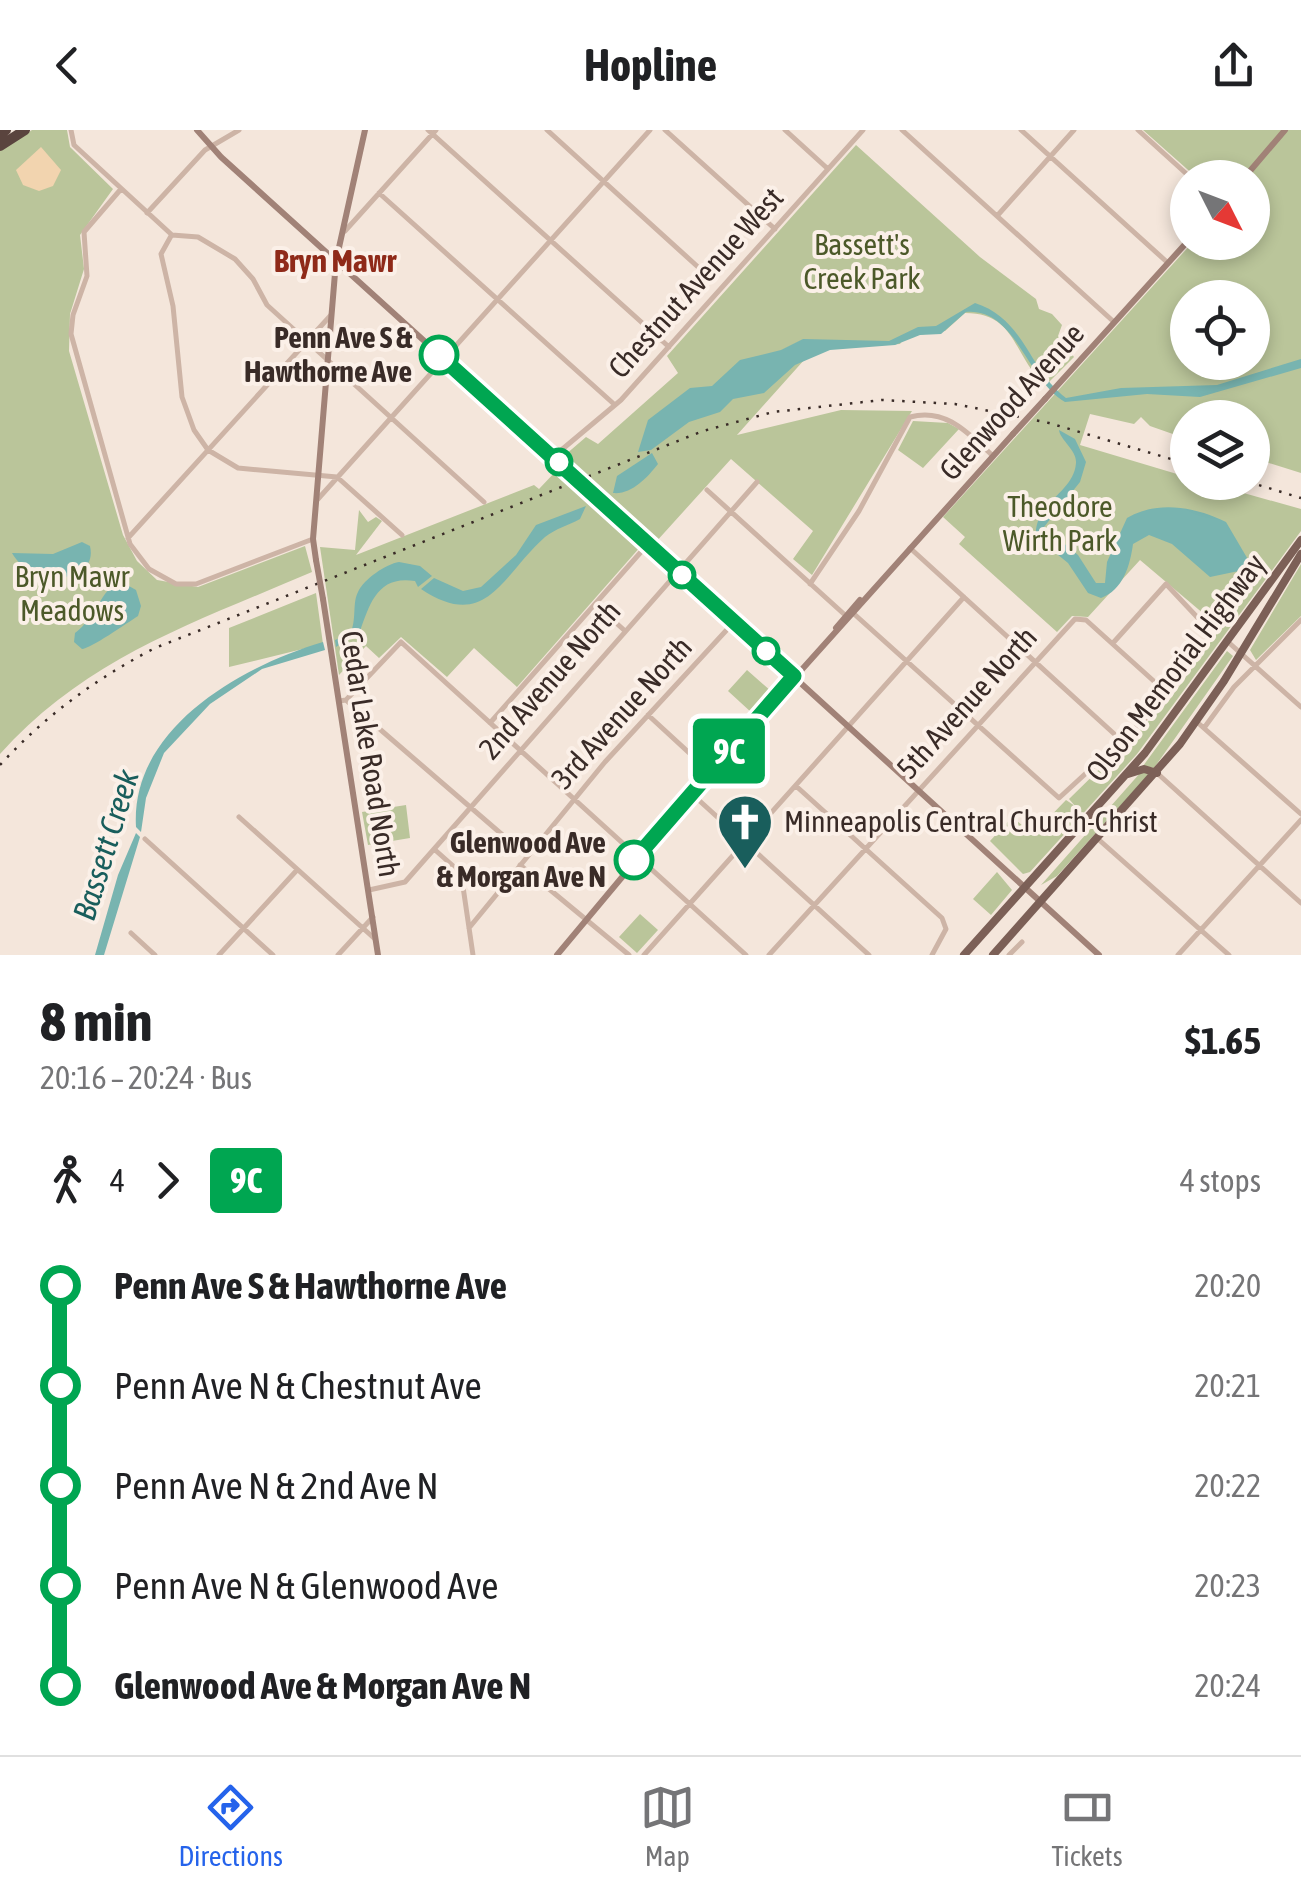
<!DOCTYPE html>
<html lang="en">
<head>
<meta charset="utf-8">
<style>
	body { margin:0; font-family:"Asap Condensed",sans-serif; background:#f2f2f2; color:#202124; height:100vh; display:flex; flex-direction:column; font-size:38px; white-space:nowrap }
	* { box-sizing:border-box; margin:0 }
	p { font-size:32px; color:#757577 }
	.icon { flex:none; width:55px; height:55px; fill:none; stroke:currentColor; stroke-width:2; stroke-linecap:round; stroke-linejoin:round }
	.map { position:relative; height:825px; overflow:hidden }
	.panel { display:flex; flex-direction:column; background:#fff; flex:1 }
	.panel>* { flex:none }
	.badge { padding:0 20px; border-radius:8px; font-size:35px; line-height:65px }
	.needle { width:65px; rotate:132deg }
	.tools { position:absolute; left:1170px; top:30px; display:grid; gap:20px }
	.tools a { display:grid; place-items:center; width:100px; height:100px; border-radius:50%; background:#fff; box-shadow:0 5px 15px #0003; font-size:50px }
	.map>.badge { position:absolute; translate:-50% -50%; box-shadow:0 0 0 5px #fff }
	.legs { display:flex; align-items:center; gap:15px; height:110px; padding:0 40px; font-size:32px }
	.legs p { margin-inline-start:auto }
	.overview { display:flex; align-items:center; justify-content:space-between; height:170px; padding:0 40px }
	h1 { font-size:55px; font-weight:700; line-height:75px }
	ul { padding:0 40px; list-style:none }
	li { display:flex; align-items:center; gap:35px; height:100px; font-size:38px }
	li i { display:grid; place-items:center; width:15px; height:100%; margin:0 12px; background:currentColor }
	li i::after { content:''; width:25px; height:25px; margin:-12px; border:8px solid; border-radius:50%; background:#fff }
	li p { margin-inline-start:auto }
	li:first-child i { background:linear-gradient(#0000 50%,currentColor 0) }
	li:last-child i { background:linear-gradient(currentColor 50%,#0000 0) }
	header { display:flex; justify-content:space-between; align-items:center; height:130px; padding:0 40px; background:#fff; font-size:45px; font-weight:700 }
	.menu { display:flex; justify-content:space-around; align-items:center; height:140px; border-top:2px solid #e0e0e0; background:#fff; font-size:28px; color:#757577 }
	.menu a { display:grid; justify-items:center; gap:5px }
	.menu .active { color:#2563eb }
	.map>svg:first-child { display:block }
	.green { fill:#bac59a; fill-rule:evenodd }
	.sand { fill:#f2d4af }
	.water { fill:#78b4b0 }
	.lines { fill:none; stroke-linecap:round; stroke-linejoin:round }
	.street { stroke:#cdb4a6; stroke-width:5 }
	.secondary { stroke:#a18277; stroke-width:6 }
	.primary { stroke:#7c6057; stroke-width:8 }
	.highway { stroke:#5a443e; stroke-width:10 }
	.rail { stroke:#392b27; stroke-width:2.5; stroke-dasharray:2.5 8; stroke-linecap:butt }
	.secondary-bridge { stroke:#a18277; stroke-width:6 }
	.line-1-casing { stroke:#fff; stroke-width:22 }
	.line-1 { stroke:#00a651; stroke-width:15 }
	.stop-1-dot { fill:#fff; stroke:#00a651; stroke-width:5 }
	.labels { text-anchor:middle; stroke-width:8; stroke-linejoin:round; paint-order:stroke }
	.park-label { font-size:30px; fill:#4c5929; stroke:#fbf0e8 }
	.street-label { font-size:30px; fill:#392b27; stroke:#fbf0e8 }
	.stop-label { font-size:30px; font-weight:bold; fill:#392b27; stroke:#fbf0e8; text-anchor:end }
	.poi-label { font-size:30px; fill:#392b27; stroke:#fbf0e8; text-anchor:start }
	.neighbourhood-label { font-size:32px; font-weight:bold; fill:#8f2a19; stroke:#fbf0e8 }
	.water-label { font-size:32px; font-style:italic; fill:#195e5c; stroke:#fbf0e8 }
</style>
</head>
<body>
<header><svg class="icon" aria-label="back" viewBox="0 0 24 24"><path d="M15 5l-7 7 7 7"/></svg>Hopline<svg class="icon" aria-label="share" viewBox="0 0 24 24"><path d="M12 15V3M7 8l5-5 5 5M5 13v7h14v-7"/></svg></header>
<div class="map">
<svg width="1301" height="825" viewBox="0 0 1301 825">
	<rect width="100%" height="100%" fill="#f4e6db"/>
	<!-- green -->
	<path class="green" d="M32,0H67L70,17L113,59L80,105L84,139L70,184L69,221L123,405L137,431L157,450L198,457L305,416L312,442C196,492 87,527 0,624V21Z
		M1143,0H1301V343L1253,328L1252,288H1188L1187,309L1150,296L1141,287L1134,294L1090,284L1080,315L1187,347L1188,352L1208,353L1301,379V401L1137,624L1030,742L1023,744L990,711L1012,687L1033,704L1066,670L1075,676L1069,669L1168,572L1217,503L1211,490L1140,430L1088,487L1072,486L1057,502L959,414L965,407L943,387L1192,113L1252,112V48L1196,47ZM1188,168H1252V232H1188Z
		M856,15L980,127L1036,169L1039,179L1052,184L1062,195L1058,206L1074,227L1046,255C1012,227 1018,183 965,183L945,201L905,207L900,214L828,218L805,229L737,305L841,280L912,281L812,445L793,429L813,401L731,329L655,413L565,325L586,307L598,314L678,243L667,226Z
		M913,291L948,293L959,299L923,338L898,320Z
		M557,340L641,416L517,557L474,518L447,547L401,507L379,528L366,516L339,545L320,417L355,420L359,380L368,392L376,387L382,391L356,425L534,355L539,359Z
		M1301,434V486L1256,530L1250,520Z
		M316,463L323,514L229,537V498Z
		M1227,521L1233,526L1154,638L1143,636Z
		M747,540L771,561L752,583L728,561Z
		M1141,642L1149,644L1057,746L1041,755Z
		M406,675L410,708L368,715L362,682Z
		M997,742L1012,760L991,785L973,769Z
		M640,784L658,800L637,823L619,807Z"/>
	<!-- sand -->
	<path class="sand" d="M41,17L61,40L53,56L39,61L23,55L16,40Z"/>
	<!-- water -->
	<path class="water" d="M975,173C1025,189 1028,239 1066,268L1121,258L1217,255L1301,229V238L1200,267L1147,264L1065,272C1026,249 1016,178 966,182L941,204L920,205L895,215L830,220L795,235L764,263L733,269L720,282L689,292L651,320L638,322L648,290L690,258L712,256L740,230L781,220L803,209L889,211L918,197L936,196Z
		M1059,300L1075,309L1086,332L1080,352L1044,397L1078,425L1096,453H1105L1107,432L1127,388C1157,370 1196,377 1226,392L1253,438L1210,447L1172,414L1149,405L1133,414C1130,436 1123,460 1101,468L1088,463L1068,433L1036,407C1033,373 1074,363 1076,333C1077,320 1060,310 1059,300Z
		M652,323L658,334C647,348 631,365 613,363L617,346Z
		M586,376L580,389C569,395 555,399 545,407C502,445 487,503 421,459L434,448L463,461L481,457L516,425L536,395Z
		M82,412L90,416C99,454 32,459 12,423L53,424Z
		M399,432L420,436L432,446L418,457L415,451C378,445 370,473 360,501L336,517L335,510L350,504C357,490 352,473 358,462C364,449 386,434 399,432Z
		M120,451L136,460L141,476L138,486C127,493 90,519 82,519L74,512L75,503C96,488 101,459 120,451Z
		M323,512L325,520L262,539L210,574L164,623L146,668L141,702L136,697C130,598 242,536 323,512Z
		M136,703L140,707L104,825H95L118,745Z"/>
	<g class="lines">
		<!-- street -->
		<path class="street" d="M71,0L74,15L172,105L198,107L235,129L253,149L267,175L484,372
			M428,0L669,217
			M547,0L698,137
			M665,0L775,99
			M785,0L828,39
			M902,0L1114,192
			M1021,0L1168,133
			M1138,0L1191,48
			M121,59L84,102L87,146L73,185L71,204L130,414L149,439L176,454H196L313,409
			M379,63L615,275
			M147,83L205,20L239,0
			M997,86L1074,0
			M345,101L436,0
			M171,106L161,124L173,176L182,267L194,300L208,320L238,338L337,347L402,405
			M553,327L621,270L863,0
			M707,360L845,485
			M318,369L650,0
			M128,408L331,185
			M910,418L1122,611
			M810,454L859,381L910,287C946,277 969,304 993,326
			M595,474L624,500
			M853,483L1059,668L1145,589L1212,503L1166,454L1113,513
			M1227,511L1301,577
			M346,570L527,726
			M339,571L346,570L401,512L746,825
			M648,585L710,642
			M1197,592L1301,684
			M490,593L648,414
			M1204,598L1234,557L1301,490
			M1157,643L1301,773
			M796,656L942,788L946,799L932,825
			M692,664L869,825
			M239,687L375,809
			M145,709L273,825
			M1098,709L1229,825
			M434,719L461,743L473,825
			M520,735L629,825
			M369,760L405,752L757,352
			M469,798L605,632L734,492
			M131,803L155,825
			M219,825L297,740
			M338,825L373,787
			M644,825L964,467
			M769,825L1075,489L1086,490L1167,563
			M1009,825L1022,812
			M1178,825L1301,690"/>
		<!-- secondary -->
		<path class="secondary" d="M197,0L221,27L578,350
			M1244,48L1285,0
			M1045,269L1188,111
			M637,404L1099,825
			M316,430L313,409L336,131L365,0
			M323,469L378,825
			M836,498L860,470
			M557,825L710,642L1013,304"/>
		<!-- primary -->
		<path class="primary" d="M1128,644L1144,639L1157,643
			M964,825L1145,623L1301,410
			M993,825L1180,614L1224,551L1301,424"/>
		<!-- highway -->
		<path class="highway" d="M0,5L6,0
			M0,16L25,0"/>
		<!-- rail -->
		<path class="rail" d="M1249,352L1301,368
			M0,635C45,586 95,549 155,518L703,301L773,282L882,270L955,274L1049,293L1188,334"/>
		<!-- secondary-bridge -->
		<path class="secondary-bridge" d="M1013,304L1045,269
			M578,350L637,404
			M316,430L323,469"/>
	</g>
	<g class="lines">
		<!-- line-1 casing -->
		<g class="line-1-casing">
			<path id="line-1" d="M439,225L794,546L634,730"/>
		</g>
		<!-- line-1 -->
		<use href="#line-1" class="line-1"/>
	</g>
	<!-- icons -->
	<defs>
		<g id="church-pin" transform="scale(2.875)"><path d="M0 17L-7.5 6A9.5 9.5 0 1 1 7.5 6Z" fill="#195e5c" stroke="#fbf0e8"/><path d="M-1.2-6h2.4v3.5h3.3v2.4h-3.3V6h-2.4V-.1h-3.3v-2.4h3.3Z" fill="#fff"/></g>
	</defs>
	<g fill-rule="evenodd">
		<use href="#church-pin" x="745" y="692"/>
	</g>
	<!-- markers -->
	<g class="stop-1-dot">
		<circle cx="439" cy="225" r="18"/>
		<circle cx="559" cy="332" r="12"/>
		<circle cx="682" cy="445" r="12"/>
		<circle cx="766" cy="521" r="12"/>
		<circle cx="634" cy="730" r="18"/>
	</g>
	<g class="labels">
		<!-- park labels -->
		<g class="park-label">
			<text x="862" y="125">Bassett's<tspan x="862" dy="34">Creek Park</tspan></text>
			<text x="1060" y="387">Theodore<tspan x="1060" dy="34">Wirth Park</tspan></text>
			<text x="72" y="457">Bryn Mawr<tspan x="72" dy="34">Meadows</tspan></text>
		</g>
		<!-- street labels -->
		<g class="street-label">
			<text transform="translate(696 153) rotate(-48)" y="10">Chestnut Avenue West</text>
			<text transform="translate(1012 272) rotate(-48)" y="10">Glenwood Avenue</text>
			<text transform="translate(1176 538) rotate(-53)" y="10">Olson Memorial Highway</text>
			<text transform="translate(550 550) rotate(-49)" y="10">2nd Avenue North</text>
			<text transform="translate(967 573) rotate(-48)" y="10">5th Avenue North</text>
			<text transform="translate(622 583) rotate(-48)" y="10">3rd Avenue North</text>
			<text transform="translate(370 624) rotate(81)" y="10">Cedar Lake Road North</text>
		</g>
		<!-- stop labels -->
		<g class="stop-label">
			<text x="412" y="218">Penn Ave S &amp;<tspan x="412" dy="34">Hawthorne Ave</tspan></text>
			<text x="606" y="723">Glenwood Ave<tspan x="606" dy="34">&amp; Morgan Ave N</tspan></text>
		</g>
		<!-- poi labels -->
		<g class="poi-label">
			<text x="784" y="702">Minneapolis Central Church-Christ</text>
		</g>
		<!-- neighbourhood labels -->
		<g class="neighbourhood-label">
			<text x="335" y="142">Bryn Mawr</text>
		</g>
		<!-- water labels -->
		<g class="water-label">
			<text transform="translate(106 715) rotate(-73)" y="11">Bassett Creek</text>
		</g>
	</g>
</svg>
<div class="tools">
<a><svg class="needle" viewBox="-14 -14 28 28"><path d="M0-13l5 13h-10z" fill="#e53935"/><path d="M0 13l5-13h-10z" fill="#757577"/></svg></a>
<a><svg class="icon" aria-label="locate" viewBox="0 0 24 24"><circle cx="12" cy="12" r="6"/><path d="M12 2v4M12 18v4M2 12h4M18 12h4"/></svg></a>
<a><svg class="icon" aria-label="layers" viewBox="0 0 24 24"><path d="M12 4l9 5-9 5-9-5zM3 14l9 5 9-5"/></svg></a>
</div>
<b class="badge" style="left:729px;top:621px;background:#00a651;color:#fff">9C</b>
</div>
<section class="panel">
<div class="overview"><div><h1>8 min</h1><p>20:16 – 20:24 · Bus</p></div><b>$1.65</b></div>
<div class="legs"><svg class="icon" aria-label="walk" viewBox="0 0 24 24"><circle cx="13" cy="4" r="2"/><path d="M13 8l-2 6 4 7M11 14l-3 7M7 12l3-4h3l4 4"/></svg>4<svg class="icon" aria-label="forward" viewBox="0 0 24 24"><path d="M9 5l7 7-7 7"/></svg><b class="badge" style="background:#00a651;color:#fff">9C</b><p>4 stops</p></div>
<ul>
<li><i style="color:#00a651"></i><b>Penn Ave S &amp; Hawthorne Ave</b><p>20:20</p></li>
<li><i style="color:#00a651"></i><span>Penn Ave N &amp; Chestnut Ave</span><p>20:21</p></li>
<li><i style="color:#00a651"></i><span>Penn Ave N &amp; 2nd Ave N</span><p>20:22</p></li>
<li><i style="color:#00a651"></i><span>Penn Ave N &amp; Glenwood Ave</span><p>20:23</p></li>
<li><i style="color:#00a651"></i><b>Glenwood Ave &amp; Morgan Ave N</b><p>20:24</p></li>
</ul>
</section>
<nav class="menu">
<a class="active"><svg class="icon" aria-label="directions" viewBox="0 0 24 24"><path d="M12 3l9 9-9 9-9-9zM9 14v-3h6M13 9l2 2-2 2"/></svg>Directions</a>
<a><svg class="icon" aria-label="map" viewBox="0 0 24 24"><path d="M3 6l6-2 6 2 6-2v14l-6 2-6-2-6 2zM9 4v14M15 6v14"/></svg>Map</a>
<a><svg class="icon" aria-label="tickets" viewBox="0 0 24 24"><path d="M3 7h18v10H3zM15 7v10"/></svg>Tickets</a>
</nav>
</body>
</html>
